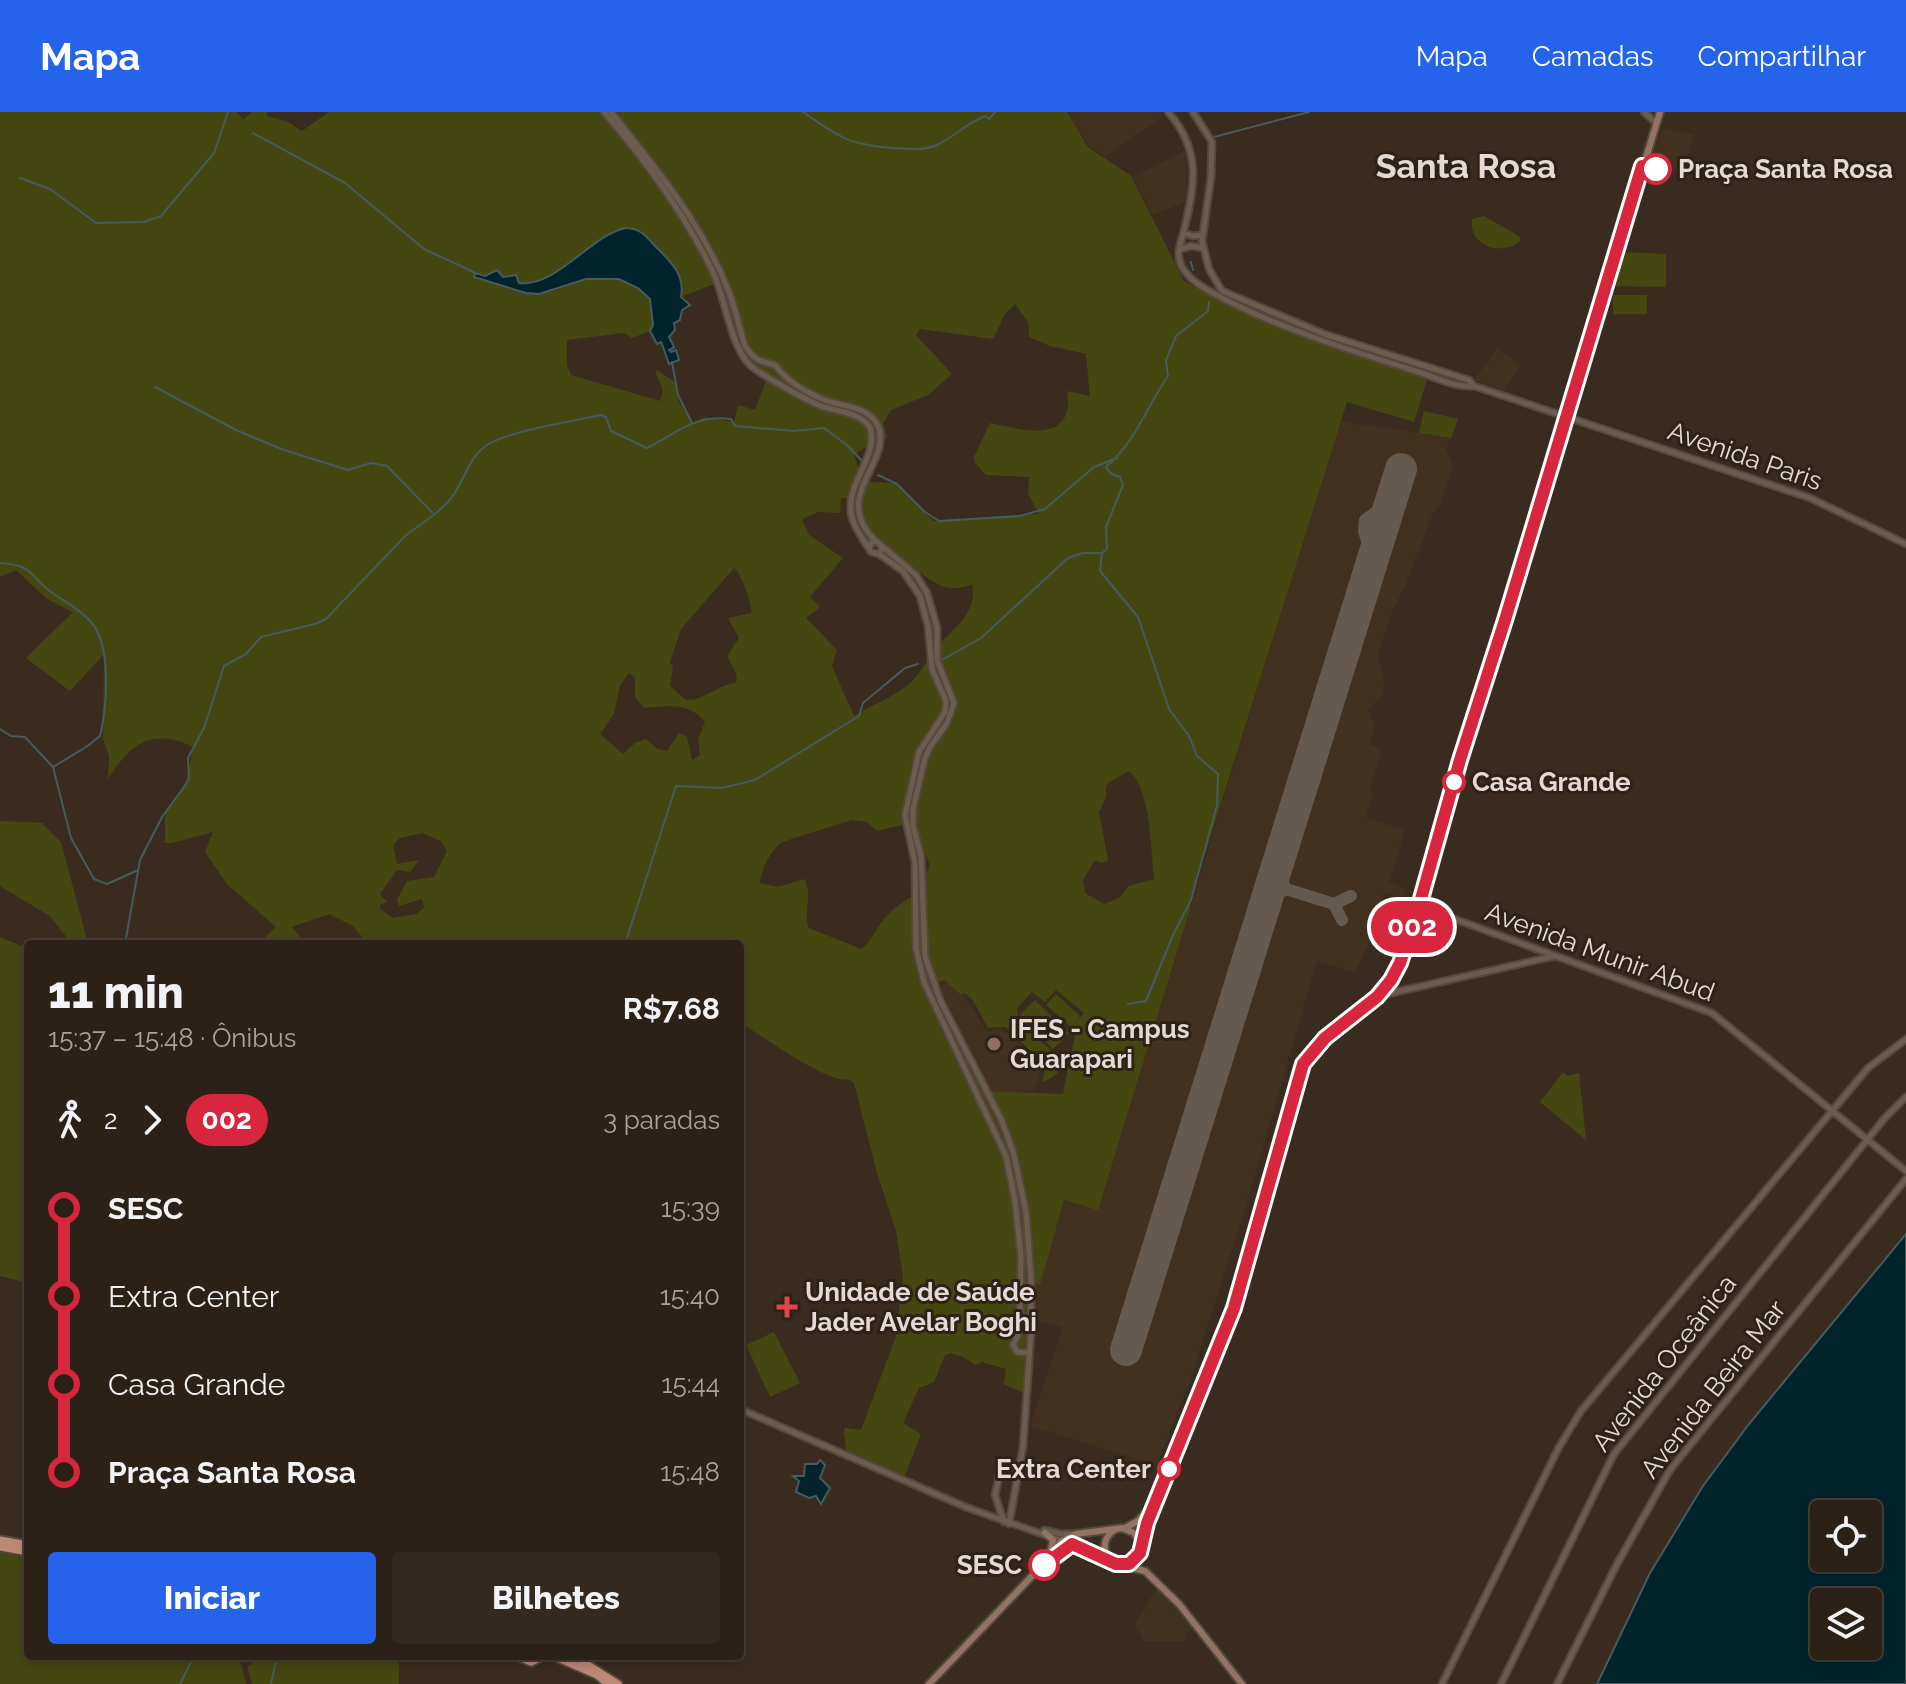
<!DOCTYPE html>
<html lang="pt">
<head>
<meta charset="utf-8">
<style>
	body { margin:0; font-family:Raleway,sans-serif; background:#332920; color:#f1f3f6; height:100vh; display:flex; flex-direction:column; font-size:30px; white-space:nowrap }
	* { box-sizing:border-box; margin:0 }
	p { font-size:26px; color:#a6a3a1 }
	.icon { flex:none; width:44px; height:44px; fill:none; stroke:currentColor; stroke-width:2; stroke-linecap:round; stroke-linejoin:round }
	.map { position:relative; flex:1; overflow:hidden }
	.details { position:absolute; left:24px; top:828px; width:720px; height:720px; display:flex; flex-direction:column; background:#2b2117; border-radius:8px; box-shadow:0 4px 12px #0003,0 0 0 2px #473e36 }
	.details>* { flex:none }
	.badge { padding:0 16px; border-radius:26px; font-size:28px; line-height:52px }
	.buttons { position:absolute; left:1810px; top:1388px; display:grid; gap:16px }
	.buttons a { display:grid; place-items:center; width:72px; height:72px; border-radius:8px; background:#2b2117; box-shadow:0 4px 12px #0003,0 0 0 2px #473e36; font-size:40px }
	.map>.badge { position:absolute; translate:-50% -50%; box-shadow:0 0 0 4px #fff }
	.legs { display:flex; align-items:center; gap:12px; height:88px; padding:0 24px; font-size:26px }
	.legs p { margin-inline-start:auto }
	.summary { display:flex; align-items:center; justify-content:space-between; height:136px; padding:0 24px }
	h1 { font-size:44px; font-weight:800; line-height:60px }
	.button { display:flex; gap:16px; margin-top:auto; padding:16px 24px }
	.button a { flex:1; height:92px; border-radius:8px; background:#2563eb; color:#fff; font-size:32px; font-weight:800; line-height:92px; text-align:center }
	.button a+a { background:#332920; color:#f1f3f6 }
	ul { padding:0 24px; list-style:none }
	li { display:flex; align-items:center; gap:28px; height:88px; font-size:30px }
	li i { display:grid; place-items:center; width:12px; height:100%; margin:0 10px; background:currentColor }
	li i::after { content:''; width:20px; height:20px; margin:-10px; border:6px solid; border-radius:50%; background:#2b2117 }
	li p { margin-inline-start:auto }
	li:first-child i { background:linear-gradient(#0000 50%,currentColor 0) }
	li:last-child i { background:linear-gradient(currentColor 50%,#0000 0) }
	header { display:flex; align-items:center; gap:48px; box-sizing:border-box; height:112px; padding:0 40px; background:#2563eb; color:#fff }
	header strong { font-size:38px }
	nav { display:flex; gap:44px; margin-inline-start:auto; font-size:28px }
	.map>svg:first-child { display:block }
	.built { fill:#43311f }
	.green { fill:#454711; fill-rule:evenodd }
	.water { fill:#01242c; stroke:#455b5e; stroke-width:2; fill-rule:evenodd }
	.lines { fill:none; stroke-linecap:round; stroke-linejoin:round }
	.stream { stroke:#455b5e; stroke-width:2 }
	.taxiway { stroke:#655a4e; stroke-width:12 }
	.runway { stroke:#655a4e; stroke-width:32 }
	.tertiary-casing { stroke:#53483d; stroke-width:9 }
	.secondary-casing { stroke:#53483d; stroke-width:10 }
	.primary-casing { stroke:#53483d; stroke-width:11 }
	.tertiary { stroke:#6b5d4e; stroke-width:5 }
	.secondary { stroke:#947363; stroke-width:6 }
	.primary { stroke:#bd8977; stroke-width:7 }
	.line-1-casing { stroke:#fff; stroke-width:18 }
	.line-1 { stroke:#d7263d; stroke-width:12 }
	.stop-1-dot { fill:#fff; stroke:#d7263d; stroke-width:4 }
	.education-dot { fill:#8d6e63; stroke:#2e2216; stroke-width:3 }
	.health-dot { fill:#e0444e; stroke:#2e2216; stroke-width:3 }
	.labels { text-anchor:middle; stroke-width:6; stroke-linejoin:round; paint-order:stroke }
	.stop-label { font-size:26px; font-weight:bold; fill:#e3dbd3; stroke:#2e2216; text-anchor:start }
	.street-label { font-size:26px; fill:#e3dbd3; stroke:#2e2216 }
	.poi-label { font-size:26px; font-weight:bold; fill:#e3dbd3; stroke:#2e2216; text-anchor:start }
	.district-label { font-size:34px; font-weight:bold; fill:#e3dbd3; stroke:#2e2216 }
</style>
</head>
<body>
<header>
<strong>Mapa</strong>
<nav><a>Mapa</a><a>Camadas</a><a>Compartilhar</a></nav>
</header>
<div class="map">
<svg width="1906" height="1572" viewBox="0 0 1906 1572">
	<rect width="100%" height="100%" fill="#392c1f"/>
	<!-- built -->
	<path class="built" d="M1071,0H1160L1164,3L1105,45L1089,34L1069,3Z
		M1662,16L1694,23L1683,59L1649,52Z
		M1187,38V89L1152,103L1133,65Z
		M1497,236L1520,253L1504,278L1474,268Z
		M1339,309L1451,326L1446,337L1453,354L1441,391L1432,403L1406,472L1395,493L1379,537L1378,546L1385,570L1381,587L1368,597L1375,614L1369,632L1382,636L1370,676L1373,678L1366,706L1405,718L1389,770L1405,776L1402,786L1385,780L1374,819L1355,861L1317,849L1247,1090L1190,1269L1157,1353L1030,1314L1063,1214L1036,1209L1034,1178L1063,1088L1098,1097Z
		M946,869L957,874L987,919L1001,917L1030,939L1042,958L1034,978L1010,982L990,978L939,875Z
		M1157,1476L1169,1487L1193,1516L1185,1522L1186,1529H1144L1134,1512Z"/>
	<!-- green -->
	<path class="green" d="M0,0H237L243,8L252,0H267V4L288,10L302,19L329,0H1067L1088,35L1131,64L1184,169L1226,193L1428,264L1414,310L1347,290L1189,793L1191,794L1098,1098L1064,1088L1040,1173L1033,1171L1028,1283L1004,1272L1006,1257L982,1250L976,1253L963,1245L951,1241L945,1243L934,1270L919,1276L903,1311L921,1322L904,1366L847,1342L844,1321L845,1316L861,1318L896,1224L903,1165L896,1119L877,1061L854,971L848,967C831,974 760,922 740,911V832H368L353,814L329,802L292,815L306,832H262V828L276,815L227,772L205,740L213,720L172,731H164C168,721 162,710 167,699C171,692 178,686 182,678C188,666 191,646 193,635C152,615 131,631 108,667L109,644L103,627L104,542L70,579L26,546L73,500L47,487L16,458L0,465ZM626,116L640,118L657,136L681,185L714,172C730,210 728,245 766,269L755,298L738,293L734,310L705,305L693,311L678,289L675,270L657,258L655,260L663,278L660,289L571,263L567,253V228L624,221L632,226L650,219L653,213L650,187L638,176L619,167H586L554,179L526,182L476,161L485,164L497,158L503,165L512,163L519,171C556,176 592,123 626,116ZM1015,192L1028,210L1029,225L1050,234L1086,242L1090,284L1068,279C1067,285 1069,294 1067,299C1059,331 1012,315 990,311L974,345L975,351L986,363L1029,365L1028,381L1039,402L933,409L896,371L868,370L869,362L858,355L854,343L874,329L887,326L883,311L891,298L928,283L952,262L916,223L920,217L993,227L1005,202ZM841,386H862C861,395 861,403 865,411C873,428 924,466 942,474C952,478 963,476 972,472C978,501 955,515 938,534C927,546 921,562 908,573C892,585 871,594 854,604L832,554L837,538L806,506L820,495L810,485L843,446L809,423L802,407L818,400L840,401ZM734,456C741,461 753,492 751,501L728,506L739,526L727,544L737,564L736,571C717,573 704,589 686,588L670,574L673,556L670,550L681,517ZM629,561L635,566V585L644,596C668,594 688,589 705,610L698,627L700,643L692,648L687,625L679,621L667,639L657,637L646,627L635,631L623,642L600,622L614,602L620,574ZM1129,659C1151,677 1151,739 1154,767L1129,774L1119,786L1104,792L1085,781L1083,768L1095,748L1102,751L1108,748L1099,700L1106,685V675L1109,670ZM852,708L867,710L877,719L914,710L930,754L924,765V781C906,784 887,801 877,817C872,825 870,831 861,837L809,816C802,800 814,782 804,767L778,775L760,771C761,756 771,739 782,730ZM422,721L441,729L447,739L434,765L407,769L397,788L399,794L422,787L424,795L417,802L393,806L380,797V793L387,790L380,782L397,758L410,760L419,748L397,752L393,733L400,726ZM944,868L960,882L965,881L973,888L988,916L1005,915L1044,951L1045,959L1042,970C1056,965 1061,959 1065,944L1052,939L1018,910L1017,896L1032,880L1045,890L1056,878L1084,901L1073,913L1080,904L1056,882L1046,893L1071,915L1075,923C1071,942 1067,962 1063,982L985,979L943,894L936,871Z
		M1484,104L1519,124L1521,128C1504,145 1468,135 1472,107Z
		M1620,140L1666,142V175L1610,174Z
		M1613,183H1647V202H1613Z
		M1424,299L1458,307L1451,326L1419,321Z
		M0,709L42,711L61,730L87,828L85,832H72L50,804L0,774Z
		M0,825L28,837V1171L0,1164Z
		M1035,888L1069,921L1053,937L1020,903Z
		M1563,960L1568,964L1579,961L1586,1028L1540,990Z
		M774,1220L800,1271L770,1285L746,1233Z
		M0,1438L28,1443V1544H239L246,1572H0Z
		M249,1544H399V1572H252L247,1554L252,1552Z"/>
	<!-- water -->
	<path class="water" d="M626,116C643,117 646,125 657,136C672,151 685,163 681,185L690,193L682,198L680,208L674,211L675,218L669,225L674,235L669,238L671,240L676,238L679,248L669,252L662,232L661,230L657,232L650,219L653,213L650,187L638,176L619,167H586L539,182L526,181L474,165L475,161L485,164L497,158L503,165L516,163L519,171C556,176 592,122 626,116Z
		M1906,1122V1572H1597L1650,1461L1703,1374L1749,1312ZM1824,1402H1868V1446H1824ZM1824,1490H1868V1534H1824Z
		M820,1348L825,1353L820,1366L830,1376L821,1392L816,1384L809,1386L796,1380L799,1369L793,1364H804L805,1352H817Z"/>
	<g class="lines">
		<!-- stream -->
		<path class="stream" d="M803,0C839,25 849,33 894,36C908,37 923,39 937,33C954,25 967,11 985,4L989,7L995,0
			M253,21L345,71L424,137L478,162
			M1206,27L1309,0
			M20,66L50,77L96,111L144,110L161,104L214,41L228,0
			M1191,150L1193,158
			M672,250L678,283L692,311
			M155,275L238,319L284,338L348,358L371,351L387,354L432,400
			M878,363L897,372L925,400L939,409L1020,404L1045,397L1094,355L1117,346
			M0,451C34,453 28,463 51,480C65,490 80,497 91,510C112,534 107,594 100,624L86,635L53,655
			M942,548L981,526L1068,446L1083,441H1100
			M0,617L11,624L25,625L53,655L71,726L94,767L107,772L136,759
			M125,832L140,748L162,705L189,668L188,646L204,616L224,554L246,542L261,525L315,512L326,507L405,424C418,414 436,403 448,390C463,374 468,345 487,333C508,319 574,309 601,303L606,305L611,319L647,336C677,321 695,302 731,307L735,314L794,319L824,316L847,333L863,350
			M625,832L676,674L722,676L755,668L859,604L863,591L905,556L918,552
			M1128,892L1146,889L1173,823L1191,788L1217,693L1218,662L1197,644L1189,624L1169,597L1138,505L1100,459L1102,441L1107,437L1106,415L1123,373L1120,365L1111,362L1106,355C1135,331 1147,294 1168,264L1166,248L1176,224L1208,199L1209,190
			M383,1544L391,1550
			M180,1572L194,1544
			M271,1572L277,1544"/>
		<!-- taxiway -->
		<path class="taxiway" d="M1368,461L1371,442L1364,419L1365,408L1375,401H1387
			M1279,747V763L1286,777L1334,792L1351,784
			M1334,792L1342,808
			M1263,798L1273,785L1286,777"/>
		<!-- runway -->
		<path class="runway" d="M1126,1238L1401,357"/>
		<!-- tertiary casing -->
		<g class="tertiary-casing">
			<path id="tertiary" d="M604,0C646,49 685,102 713,160C726,188 729,228 748,251C755,260 808,289 821,294C838,300 857,299 870,315C879,345 847,369 851,400C853,415 864,428 871,440L879,442L883,435L876,429L871,431L869,436
				M611,0C656,56 703,113 729,180C736,198 739,216 745,234C756,250 759,248 775,253C787,269 807,281 825,288C843,295 869,294 878,314C893,350 830,385 875,428
				M1168,0C1200,36 1196,70 1185,114C1183,125 1176,139 1180,150C1185,168 1211,180 1226,188C1285,218 1352,239 1416,259C1434,265 1455,276 1474,274L1810,386L1906,432
				M1193,0L1212,30L1211,65L1202,129L1209,157L1222,179L1324,222L1469,268L1474,274
				M1644,0L1656,11
				M1184,121L1193,124L1202,123
				M1179,138L1191,134L1203,136
				M883,435L916,463L927,481L937,516V548L954,591L947,611L930,635L925,646L913,697V714L921,744L925,844L940,888L1002,1009L1014,1043L1026,1100L1031,1165V1219L1023,1335L1009,1412
				M879,442L903,459L920,484L928,514L932,557L946,589L945,600L919,640L905,703L915,751L916,836L924,870L1006,1044L1015,1089L1021,1144L1020,1205L1018,1223L1013,1233L1017,1240L1028,1241
				M1419,794L1712,901L1906,1059
				M1378,884L1555,844
				M740,1297L968,1396L1062,1429
				M1004,1410L995,1383L1001,1356L1019,1360
				M1044,1418L1061,1422H1073
				M1442,1572L1559,1335L1581,1299L1868,956L1906,927
				M1501,1572L1614,1342L1884,1007L1906,985
				M1557,1572L1617,1452L1670,1358L1906,1067"/>
		</g>
		<!-- secondary casing -->
		<g class="secondary-casing">
			<path id="secondary" d="M1125,1416L1138,1409L1151,1395
				M1045,1421L1053,1428L1051,1438
				M1062,1429L1116,1452H1129L1140,1441L1147,1411L1234,1196L1303,952L1325,926L1377,885L1391,868L1400,851L1419,794L1460,648L1505,508L1660,0
				M1110,1448C1101,1436 1104,1424 1116,1417
				M1046,1451L1072,1432
				M1124,1454L1145,1459L1179,1492L1242,1572
				M929,1572L1033,1463L1062,1429L1076,1422L1122,1416L1134,1421L1140,1431"/>
		</g>
		<!-- primary casing -->
		<g class="primary-casing">
			<path id="primary" d="M0,1428L28,1433
				M0,1435L28,1440
				M517,1544L531,1550L543,1544
				M553,1544L597,1563L608,1572
				M574,1544L618,1572"/>
		</g>
		<!-- tertiary -->
		<use href="#tertiary" class="tertiary"/>
		<!-- secondary -->
		<use href="#secondary" class="secondary"/>
		<!-- primary -->
		<use href="#primary" class="primary"/>
	</g>
	<g class="lines">
		<!-- line-1 casing -->
		<g class="line-1-casing">
			<path id="line-1" d="M1044,1453L1072,1432L1116,1452H1129L1140,1441L1147,1411L1234,1196L1303,952L1325,926L1377,885L1391,868L1400,851L1419,794L1460,648L1505,508L1642,54L1656,57"/>
		</g>
		<!-- line-1 -->
		<use href="#line-1" class="line-1"/>
	</g>
	<!-- markers -->
	<g class="stop-1-dot">
		<circle cx="1656" cy="57" r="14"/>
		<circle cx="1454" cy="670" r="10"/>
		<circle cx="1169" cy="1357" r="10"/>
		<circle cx="1044" cy="1453" r="14"/>
	</g>
	<circle class="education-dot" cx="994" cy="932" r="8"/>
	<path class="health-dot" d="M783 1183h8v8h8v8h-8v8h-8v-8h-8v-8h8z"/>
	<g class="labels">
		<!-- stop labels -->
		<g class="stop-label">
			<text x="1678" y="66">Praça Santa Rosa</text>
			<text x="1472" y="679">Casa Grande</text>
			<text x="1151" y="1366" text-anchor="end">Extra Center</text>
			<text x="1022" y="1462" text-anchor="end">SESC</text>
		</g>
		<!-- street labels -->
		<g class="street-label">
			<text transform="translate(1745 344) rotate(19)" y="9">Avenida Paris</text>
			<text transform="translate(1600 840) rotate(20)" y="9">Avenida Munir Abud</text>
			<text transform="translate(1664 1251) rotate(-52)" y="9">Avenida Oceânica</text>
			<text transform="translate(1713 1277) rotate(-52)" y="9">Avenida Beira Mar</text>
		</g>
		<!-- poi labels -->
		<g class="poi-label">
			<text x="1010" y="926">IFES - Campus<tspan x="1010" dy="30">Guarapari</tspan></text>
			<text x="805" y="1189">Unidade de Saúde<tspan x="805" dy="30">Jader Avelar Boghi</tspan></text>
		</g>
		<!-- district labels -->
		<g class="district-label">
			<text x="1466" y="66">Santa Rosa</text>
		</g>
	</g>
</svg>
<div class="buttons">
<a><svg class="icon" aria-label="locate" viewBox="0 0 24 24"><circle cx="12" cy="12" r="6"/><path d="M12 2v4M12 18v4M2 12h4M18 12h4"/></svg></a>
<a><svg class="icon" aria-label="layers" viewBox="0 0 24 24"><path d="M12 4l9 5-9 5-9-5zM3 14l9 5 9-5"/></svg></a>
</div>
<b class="badge" style="left:1412px;top:815px;background:#d7263d;color:#fff">002</b>
<section class="details">
<div class="summary"><div><h1>11 min</h1><p>15:37 – 15:48 · Ônibus</p></div><b>R$7.68</b></div>
<div class="legs"><svg class="icon" aria-label="walk" viewBox="0 0 24 24"><circle cx="13" cy="4" r="2"/><path d="M13 8l-2 6 4 7M11 14l-3 7M7 12l3-4h3l4 4"/></svg>2<svg class="icon" aria-label="forward" viewBox="0 0 24 24"><path d="M9 5l7 7-7 7"/></svg><b class="badge" style="background:#d7263d;color:#fff">002</b><p>3 paradas</p></div>
<ul>
<li><i style="color:#d7263d"></i><b>SESC</b><p>15:39</p></li>
<li><i style="color:#d7263d"></i><span>Extra Center</span><p>15:40</p></li>
<li><i style="color:#d7263d"></i><span>Casa Grande</span><p>15:44</p></li>
<li><i style="color:#d7263d"></i><b>Praça Santa Rosa</b><p>15:48</p></li>
</ul>
<div class="button"><a>Iniciar</a><a>Bilhetes</a></div>
</section>
</div>
</body>
</html>
